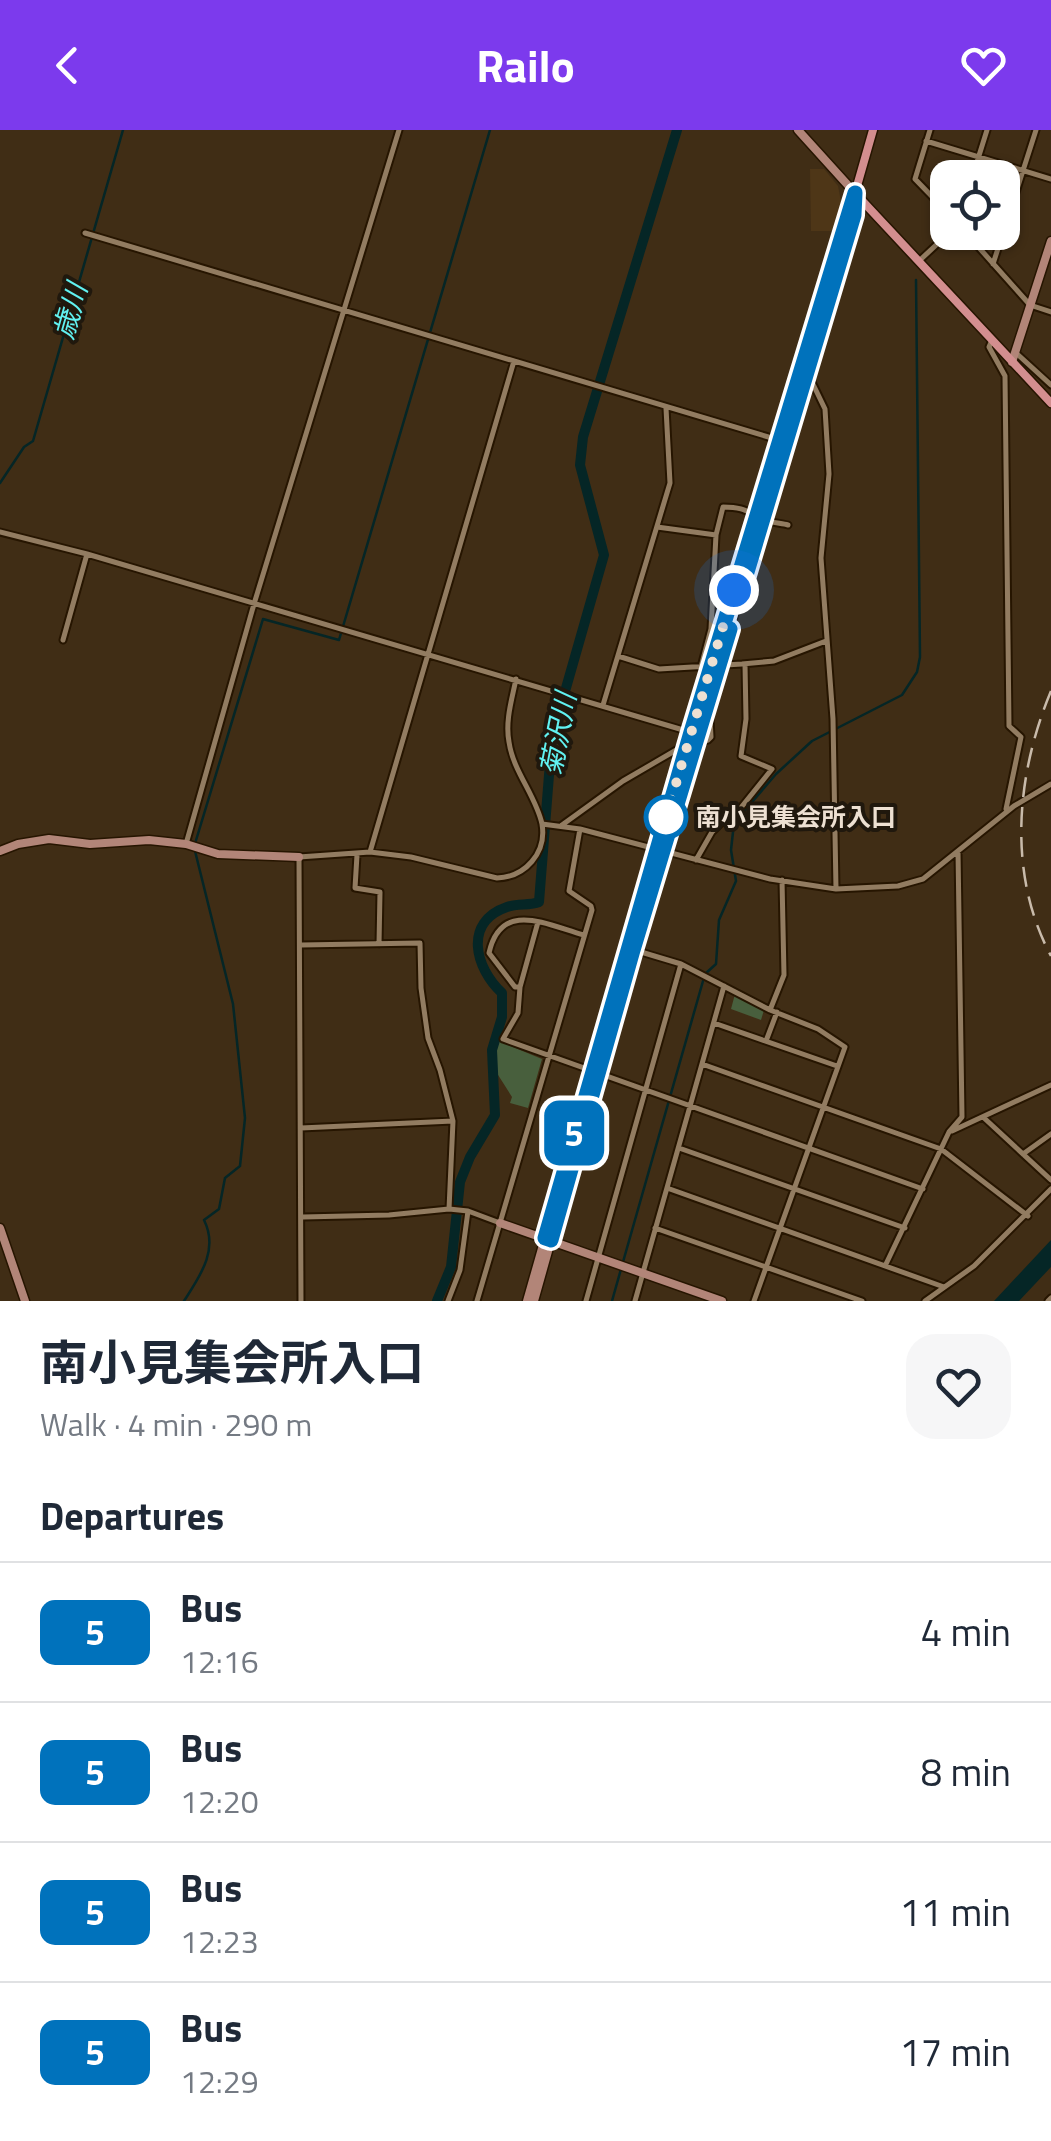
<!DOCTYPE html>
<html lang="en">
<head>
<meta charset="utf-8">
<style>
	body { margin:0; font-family:"Titillium Web","Noto Sans JP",sans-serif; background:#f6f6f7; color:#1f2937; height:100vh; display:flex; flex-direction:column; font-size:38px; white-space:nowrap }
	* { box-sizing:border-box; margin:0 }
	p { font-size:32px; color:#747a83 }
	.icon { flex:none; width:55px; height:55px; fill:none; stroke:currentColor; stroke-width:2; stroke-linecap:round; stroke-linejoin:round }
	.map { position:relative; height:1171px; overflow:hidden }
	.drawer { display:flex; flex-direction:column; background:#fff; flex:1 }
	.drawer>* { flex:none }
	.badge { padding:0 20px; border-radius:15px; font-size:35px; line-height:65px }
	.buttons { position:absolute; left:930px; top:30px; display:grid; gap:20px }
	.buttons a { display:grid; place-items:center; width:90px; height:90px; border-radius:20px; background:#fff; box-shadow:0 2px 8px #0004; font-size:50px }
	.you { position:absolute; width:50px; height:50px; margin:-25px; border:8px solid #fff; border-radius:50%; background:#1a73e8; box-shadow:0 0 0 15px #1a73e833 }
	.map>.badge { position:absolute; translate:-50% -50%; box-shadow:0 0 0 5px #fff }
	h2 { padding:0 40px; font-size:38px; line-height:90px }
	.round { display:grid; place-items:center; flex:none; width:105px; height:105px; border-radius:30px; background:#f6f6f7 }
	.headline { display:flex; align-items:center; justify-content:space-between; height:170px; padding:0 40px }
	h1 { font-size:48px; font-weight:700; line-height:75px }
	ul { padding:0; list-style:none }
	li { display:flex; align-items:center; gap:30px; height:140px; padding:0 40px; border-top:2px solid #e0e1e3 }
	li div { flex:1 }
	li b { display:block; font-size:38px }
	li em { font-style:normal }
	li .badge { min-width:110px; font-weight:700; text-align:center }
	header { display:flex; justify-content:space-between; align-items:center; height:130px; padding:0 40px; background:#7c3aed; color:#fff; font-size:45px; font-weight:700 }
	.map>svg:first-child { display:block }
	.built { fill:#4e3617 }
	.green { fill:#485f3d }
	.water { fill:#052626 }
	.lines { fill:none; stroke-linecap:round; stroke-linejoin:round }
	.stream { stroke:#052626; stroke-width:2.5 }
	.river { stroke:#052626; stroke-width:10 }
	.street-casing { stroke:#261500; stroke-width:9 }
	.secondary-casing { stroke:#261500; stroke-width:11 }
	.primary-casing { stroke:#261500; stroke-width:11 }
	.street { stroke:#927c61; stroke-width:5 }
	.secondary { stroke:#b28578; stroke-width:8 }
	.primary { stroke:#d38e8f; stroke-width:8 }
	.rail { stroke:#c9bbab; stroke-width:2.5; stroke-dasharray:20 10; stroke-linecap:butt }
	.line-casing { stroke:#fff; stroke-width:22 }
	.line { stroke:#0072bc; stroke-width:15 }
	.walk { stroke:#ede0d2; stroke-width:10; stroke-dasharray:0 18 }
	.stop-dot { fill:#fff; stroke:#0072bc; stroke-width:5 }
	.labels { text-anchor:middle; stroke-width:8; stroke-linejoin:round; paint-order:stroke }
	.stop-label { font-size:25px; font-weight:bold; fill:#ede0d2; stroke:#20180d; text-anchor:start }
	.water-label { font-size:28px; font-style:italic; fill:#61f2f2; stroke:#20180d }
</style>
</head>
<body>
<header><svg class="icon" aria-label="back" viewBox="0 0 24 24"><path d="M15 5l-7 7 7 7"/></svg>Railo<svg class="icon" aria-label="heart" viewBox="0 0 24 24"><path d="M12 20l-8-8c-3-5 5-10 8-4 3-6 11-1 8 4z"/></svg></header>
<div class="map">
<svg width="1051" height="1171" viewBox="0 0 1051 1171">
	<rect width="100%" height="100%" fill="#402d15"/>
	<!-- built -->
	<path class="built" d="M810,39H824L838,56L841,72L833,101H811Z"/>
	<!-- green -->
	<path class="green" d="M735,864L764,880L761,890L731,879Z
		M496,910L542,929L528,978L510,973L512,967L493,937Z"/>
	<!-- water -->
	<path class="water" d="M1051,1110V1137L1019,1171H994Z"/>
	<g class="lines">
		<!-- stream -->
		<path class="stream" d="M0,353L24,317L33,311L123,0
			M623,1132L705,844L716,834L719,790L736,751L731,720L734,693L776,644L812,611L902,565L917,542L920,527L916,150
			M184,1171C200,1146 219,1120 204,1090L219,1079L225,1048L240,1036L245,988L233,874L194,717L263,489L339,510L490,0
			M612,1171L621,1139"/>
		<!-- river -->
		<path class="river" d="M437,1171L451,1137L460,1052L470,1027L495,985L492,920L502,887V863C475,838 463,792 507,777C518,773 529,776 539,772L552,607L604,425L580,335L583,307L677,0"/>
		<!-- street casing -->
		<g class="street-casing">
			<path id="street" d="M930,0L915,49L948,83
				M926,11L1051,49
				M972,48L987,0
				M965,102L1030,175
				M85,103L782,311
				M919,131L950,102
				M993,134L1036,0
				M1030,175L1051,182
				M992,210L989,217L1005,246L1009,596L1021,607L1006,679
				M1015,222L1051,255
				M804,246L810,248L825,279L829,344L821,428L833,589L836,759
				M657,397L716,405
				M0,402L87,424L690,602
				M63,510L87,424
				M618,526L659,539L742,534L774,531L826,511
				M701,537L711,499L716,405L723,377C743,377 746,381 763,389C770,393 781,393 788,395
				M603,575L670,353L666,278
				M542,694L580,699L770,749L836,759L898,756L923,749L1014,676L1051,654
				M562,695L623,651L678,619L708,610L711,607L710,588
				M186,714L254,474L399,0
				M370,722L514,231
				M357,725L355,758L380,762L379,814
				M696,730L712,702L728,686L739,680L772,639L741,626L746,589L745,534
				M538,792L520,857L518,883L503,909L923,1059
				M301,815L420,813L421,858L428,908L440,940L453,991L449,1079
				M631,819L681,834L770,880L818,899L845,917L754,1171
				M520,857H515L489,823C501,769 547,795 584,805
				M770,880L784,845L782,750
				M714,893L837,936
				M766,911L777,882
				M702,934L941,1019L1028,1086
				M983,987L1051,1050
				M301,998L453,991
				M952,1001L1051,955
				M679,1018L905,1098
				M1023,1024L1051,1004
				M667,1058L944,1157
				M303,1087L389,1085L449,1079L468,1081L500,1093
				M655,1098L862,1171
				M886,1134L949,1002L962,987L958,721
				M301,1171L299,727L370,722L411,727L497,748C525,747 547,723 542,694C536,666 513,641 509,612C505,591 512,569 516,549
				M448,1171L460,1140L468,1081
				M477,1171L592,780L591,776L569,761L580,699
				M586,1171L681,834
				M635,1171L724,856
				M925,1171L974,1136L1051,1059
				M1048,1171L1051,1168"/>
		</g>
		<!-- secondary casing -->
		<g class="secondary-casing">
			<path id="secondary" d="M798,0L855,63
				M1012,232L1051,111
				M0,721L18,714L49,709L90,714L149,710L186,714L218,724L299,727
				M500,1093L722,1171
				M0,1098L25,1171
				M527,1171L656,719L855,63
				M534,1171L633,820L854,85L855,67"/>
		</g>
		<!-- primary casing -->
		<g class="primary-casing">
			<path id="primary" d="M873,0L855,63L1051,273"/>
		</g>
		<!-- street -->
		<use href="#street" class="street"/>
		<!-- secondary -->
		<use href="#secondary" class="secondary"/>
		<!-- primary -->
		<use href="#primary" class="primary"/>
		<!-- rail -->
		<path class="rail" d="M1051,561C1016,645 1007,744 1051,826"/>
	</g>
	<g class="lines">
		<!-- line casing -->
		<g class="line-casing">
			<path id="line" d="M730,499L633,820L551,1110L545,1108L691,602L855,63L854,85L741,462"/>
		</g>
		<!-- line -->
		<use href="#line" class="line"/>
		<!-- walk -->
		<path class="walk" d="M666,687L734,460"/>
	</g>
	<!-- markers -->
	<circle class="stop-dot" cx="666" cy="687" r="20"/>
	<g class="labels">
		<!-- stop labels -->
		<g class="stop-label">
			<text x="696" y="696">南小見集会所入口</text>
		</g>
		<!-- water labels -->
		<g class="water-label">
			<text transform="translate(70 181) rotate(-74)" y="10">歳川</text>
			<text transform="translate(558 604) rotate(-79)" y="10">菊沢川</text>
		</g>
	</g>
</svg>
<div class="buttons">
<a><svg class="icon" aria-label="locate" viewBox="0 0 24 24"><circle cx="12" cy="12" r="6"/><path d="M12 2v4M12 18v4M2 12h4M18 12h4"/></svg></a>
</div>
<div class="you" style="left:734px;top:460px"></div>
<b class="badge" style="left:574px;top:1003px;background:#0072bc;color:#fff">5</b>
</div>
<section class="drawer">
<div class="headline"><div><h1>南小見集会所入口</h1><p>Walk · 4 min · 290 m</p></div><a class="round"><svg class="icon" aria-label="heart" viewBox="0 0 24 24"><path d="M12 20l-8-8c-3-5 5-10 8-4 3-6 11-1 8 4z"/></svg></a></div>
<h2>Departures</h2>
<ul>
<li><span class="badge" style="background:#0072bc;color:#fff">5</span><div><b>Bus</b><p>12:16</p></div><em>4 min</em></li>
<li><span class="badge" style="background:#0072bc;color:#fff">5</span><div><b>Bus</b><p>12:20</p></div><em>8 min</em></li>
<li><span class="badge" style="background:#0072bc;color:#fff">5</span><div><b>Bus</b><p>12:23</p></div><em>11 min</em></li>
<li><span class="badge" style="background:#0072bc;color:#fff">5</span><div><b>Bus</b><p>12:29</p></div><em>17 min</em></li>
</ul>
</section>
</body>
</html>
